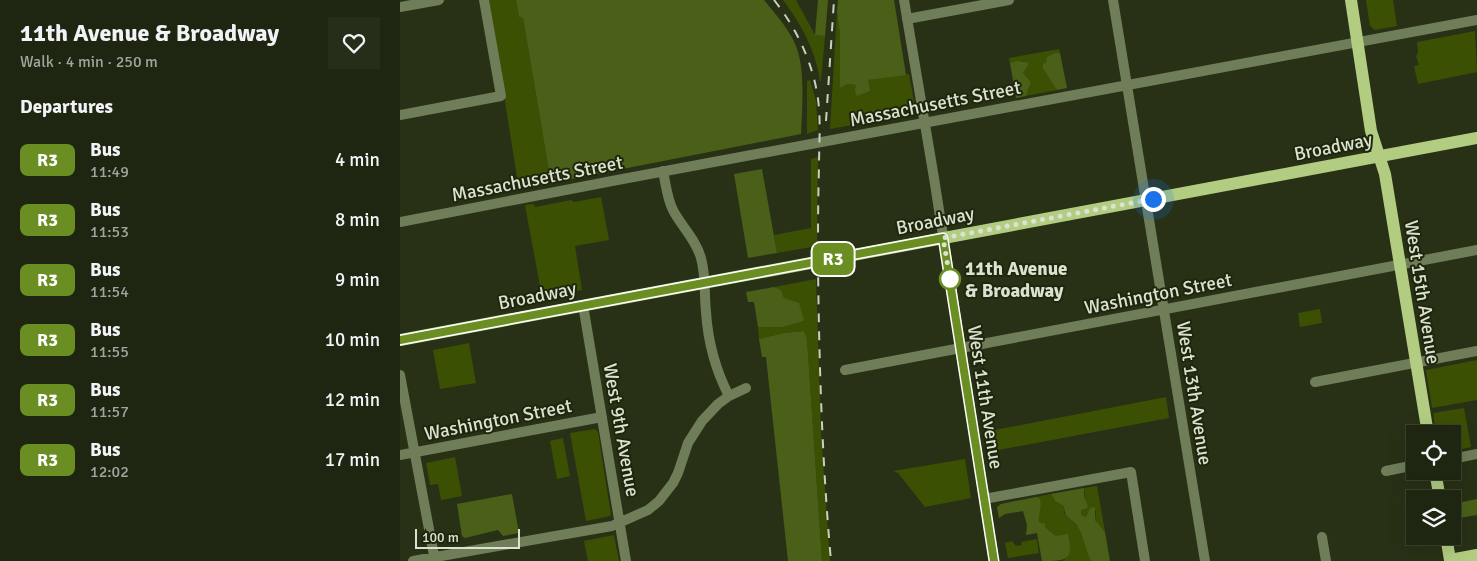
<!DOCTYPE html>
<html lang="en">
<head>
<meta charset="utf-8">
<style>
	body { margin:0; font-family:Signika,sans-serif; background:#262d19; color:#f1f3f6; height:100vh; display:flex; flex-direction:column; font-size:19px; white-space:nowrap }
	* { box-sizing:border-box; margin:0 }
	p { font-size:16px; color:#a1a59f }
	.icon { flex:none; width:28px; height:28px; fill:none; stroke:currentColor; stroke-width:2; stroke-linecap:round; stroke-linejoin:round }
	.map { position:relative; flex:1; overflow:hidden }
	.side { display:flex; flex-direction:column; background:#1e2510; width:400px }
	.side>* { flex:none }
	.badge { padding:0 10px; border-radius:8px; font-size:18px; line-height:32px }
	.buttons { position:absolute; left:1006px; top:425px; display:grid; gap:10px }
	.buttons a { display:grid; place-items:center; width:55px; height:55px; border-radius:0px; background:#1e2510; box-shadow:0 5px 20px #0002,0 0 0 1px #3c4230; font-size:25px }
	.scale { position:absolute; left:15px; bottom:12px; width:105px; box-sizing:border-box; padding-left:5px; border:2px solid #dce2d2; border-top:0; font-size:14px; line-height:18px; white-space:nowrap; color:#dce2d2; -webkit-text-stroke:4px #1e270c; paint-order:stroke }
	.you { position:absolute; width:25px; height:25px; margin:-12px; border:4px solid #fff; border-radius:50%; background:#1a73e8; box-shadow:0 0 0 8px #1a73e833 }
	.map>.badge { position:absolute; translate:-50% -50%; box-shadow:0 0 0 2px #fff }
	h2 { padding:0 20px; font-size:19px; line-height:45px }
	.round { display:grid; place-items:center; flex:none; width:52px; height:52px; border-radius:0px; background:#262d19 }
	.head { display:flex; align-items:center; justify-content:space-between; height:85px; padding:0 20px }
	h1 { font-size:24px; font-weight:700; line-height:38px }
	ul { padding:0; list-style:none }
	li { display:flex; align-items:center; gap:15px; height:60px; padding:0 20px }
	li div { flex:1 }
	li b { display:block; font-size:19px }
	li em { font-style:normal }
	li .badge { min-width:55px; font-weight:700; text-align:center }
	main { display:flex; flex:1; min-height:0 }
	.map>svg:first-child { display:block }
	.green { fill:#3c5004 }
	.forest { fill:#4a6019 }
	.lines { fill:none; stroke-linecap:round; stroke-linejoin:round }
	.minor { stroke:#6f7d59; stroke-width:10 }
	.major { stroke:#b2cd81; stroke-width:12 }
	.rail { stroke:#c9d0bf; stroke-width:2; stroke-dasharray:9 9; stroke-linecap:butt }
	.line-casing { stroke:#fff; stroke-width:11 }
	.line { stroke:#6b8e23; stroke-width:8 }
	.walk { stroke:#dce2d2; stroke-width:5; stroke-dasharray:0 9 }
	.stop-dot { fill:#fff; stroke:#6b8e23; stroke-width:2.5 }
	.labels { text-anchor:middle; stroke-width:4; stroke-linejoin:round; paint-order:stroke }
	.street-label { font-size:19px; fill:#dce2d2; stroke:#1e270c }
	.stop-label { font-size:19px; font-weight:bold; fill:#dce2d2; stroke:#1e270c; text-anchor:start }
</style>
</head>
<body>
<main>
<section class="side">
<div class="head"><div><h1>11th Avenue &amp; Broadway</h1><p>Walk · 4 min · 250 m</p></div><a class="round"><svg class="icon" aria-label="heart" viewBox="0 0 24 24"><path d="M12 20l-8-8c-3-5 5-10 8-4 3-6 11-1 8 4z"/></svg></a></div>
<h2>Departures</h2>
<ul>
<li><span class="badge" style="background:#6b8e23;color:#fff">R3</span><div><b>Bus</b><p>11:49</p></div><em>4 min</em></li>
<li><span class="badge" style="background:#6b8e23;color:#fff">R3</span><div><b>Bus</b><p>11:53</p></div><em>8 min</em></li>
<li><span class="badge" style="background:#6b8e23;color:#fff">R3</span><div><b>Bus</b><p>11:54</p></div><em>9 min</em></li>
<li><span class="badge" style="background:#6b8e23;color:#fff">R3</span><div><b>Bus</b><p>11:55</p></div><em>10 min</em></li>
<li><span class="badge" style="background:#6b8e23;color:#fff">R3</span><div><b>Bus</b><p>11:57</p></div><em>12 min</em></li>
<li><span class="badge" style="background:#6b8e23;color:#fff">R3</span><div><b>Bus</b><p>12:02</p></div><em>17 min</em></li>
</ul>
</section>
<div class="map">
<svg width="1077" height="561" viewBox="0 0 1077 561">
	<rect width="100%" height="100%" fill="#283116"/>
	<!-- green -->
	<path class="green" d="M89,0H116L119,17L123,18L151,183L119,190Z
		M383,0H396L415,35L425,36L421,81H420C416,51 401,24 383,0Z
		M966,0H993L997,26L975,30L970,26Z
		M437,12L440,34V88L448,84L456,85L468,80L495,75L509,74L516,113L430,129Z
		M1075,31L1077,72L1018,84L1014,66L1019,65L1016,56L1018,53L1017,42Z
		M659,49L660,53H655L648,57L646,63L657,90L626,96L631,82L623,73L627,62L623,61L610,63L609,58Z
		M410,80L416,101L418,130L407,134V81Z
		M418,157L417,246L377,253L374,235L411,228V159Z
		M201,197L209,240L175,246L182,290L142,297L125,205L134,204L135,207L171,200L174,202Z
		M416,279L421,431L430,561H422L407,339L403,331L384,333L359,339L358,327H383L404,321L384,298L381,290L374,287Z
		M920,309L922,323L900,327L898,313Z
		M69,343L76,383L40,389L33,350Z
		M1077,360V400L1032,408L1026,370Z
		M766,397L769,418L588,452L585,432Z
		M1064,408L1071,447L1053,451L1052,434H1036L1033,413Z
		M195,429L198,432L211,515L210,516L186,521L170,433Z
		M163,438L170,476L157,479L150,441Z
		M55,457L62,496L41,500L38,484L30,485L26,463Z
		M565,459L571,498L525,507L498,473L493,471Z
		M697,486L705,532L695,520L696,511L688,512L686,517L681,515V510L686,509L684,488Z
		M651,494L655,501L664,506V513L679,528L691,561H663L667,557L661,536H656L639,522L636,497Z
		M214,535L219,561H188L184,541Z
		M637,539L639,553L608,558L605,543L612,541L616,546L622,545L621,542Z"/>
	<!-- forest -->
	<path class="forest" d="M116,0H364C376,15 393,33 398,52C405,76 402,109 401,134L151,183L123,18L119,17Z
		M418,0H428L425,36L415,35Z
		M438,0H494L506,75L468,80L470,91L457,96L455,91L456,85L448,84L440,88V34L437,12Z
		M655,53H660L667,88L657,90L643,68V64L646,63L647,57Z
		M617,61L627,62L628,65L623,73L631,82L626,96L616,98L610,63Z
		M362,169L377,253L348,258L334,174Z
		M374,287L381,290L384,298L399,303L404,321L383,327H358L354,302H348L346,292Z
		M404,331L407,339L422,561H388L366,357H362L359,339L384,333Z
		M684,488V496L688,506L686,509L681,510V515L686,517L690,508L695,507V520L705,532L710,561H691C686,551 684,539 679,529C674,518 664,520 664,506L655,501L651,494Z
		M112,494L119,533L103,536L98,530L65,538L62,536L57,504Z
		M636,497L640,499C642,508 638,514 639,522L645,524V527L656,536L668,534C674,561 666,561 642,561L637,533L626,535L627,525L623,511L605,514L599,518L597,507L601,504Z
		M1077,499V515L1053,519V504Z"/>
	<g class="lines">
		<!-- minor -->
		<path class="minor" d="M504,0L534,178L594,561
			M713,0L805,561
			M0,7L39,0
			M507,19L609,0
			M0,115L101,96L84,0
			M263,171C266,185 267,200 274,212C283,228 296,240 301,258C306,276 304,293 306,312C308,342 315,369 329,396
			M0,222L212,181L1077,20
			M183,305L226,561
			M445,370L1077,250
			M0,375L35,561
			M915,382L1077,351
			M0,455L202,417
			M1052,459L1077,454
			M986,471L1015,465
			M584,499L731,472L745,561
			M922,537L926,561
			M13,561L212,526L248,510L259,501L273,483L278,473L288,443L302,421L318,404L329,396L346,388"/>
		<!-- major -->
		<path class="major" d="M951,0L971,131L985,174L1028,434
			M0,340L1077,138
			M1035,471L1040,499
			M1046,536L1050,560L1077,555"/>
		<!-- rail -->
		<path class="rail" d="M374,0C397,29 413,63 418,99C421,122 419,145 419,167C418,199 418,231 418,262C419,362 422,461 431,561
			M426,121L434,0"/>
	</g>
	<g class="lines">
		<!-- line casing -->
		<g class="line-casing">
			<path id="line" d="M0,340L543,238L594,561"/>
		</g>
		<!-- line -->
		<use href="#line" class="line"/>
		<!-- walk -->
		<path class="walk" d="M550,279L551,284L543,238L753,199"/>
	</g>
	<!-- markers -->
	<circle class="stop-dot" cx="550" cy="279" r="10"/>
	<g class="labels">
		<!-- street labels -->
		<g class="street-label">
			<text transform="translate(535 103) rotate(-11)" y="7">Massachusetts Street</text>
			<text transform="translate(933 146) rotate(-11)" y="7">Broadway</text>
			<text transform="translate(137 178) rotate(-11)" y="7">Massachusetts Street</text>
			<text transform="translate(535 220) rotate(-11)" y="7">Broadway</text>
			<text transform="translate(1023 292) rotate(81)" y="7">West 15th Avenue</text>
			<text transform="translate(758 293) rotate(-11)" y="7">Washington Street</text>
			<text transform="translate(137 295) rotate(-11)" y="7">Broadway</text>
			<text transform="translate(795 393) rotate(81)" y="7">West 13th Avenue</text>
			<text transform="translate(586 397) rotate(81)" y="7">West 11th Avenue</text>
			<text transform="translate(98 419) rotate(-11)" y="7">Washington Street</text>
			<text transform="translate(222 430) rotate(80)" y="7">West 9th Avenue</text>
		</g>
		<!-- stop labels -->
		<g class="stop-label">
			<text x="565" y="275">11th Avenue<tspan x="565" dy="22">&amp; Broadway</tspan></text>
		</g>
	</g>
</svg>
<div class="buttons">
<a><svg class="icon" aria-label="locate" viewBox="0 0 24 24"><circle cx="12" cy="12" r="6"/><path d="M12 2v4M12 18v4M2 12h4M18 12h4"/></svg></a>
<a><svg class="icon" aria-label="layers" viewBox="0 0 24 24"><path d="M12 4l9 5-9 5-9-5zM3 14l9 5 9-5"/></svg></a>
</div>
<div class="scale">100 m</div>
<div class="you" style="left:753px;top:199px"></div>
<b class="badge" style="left:433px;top:259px;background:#6b8e23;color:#fff">R3</b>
</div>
</main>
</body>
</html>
